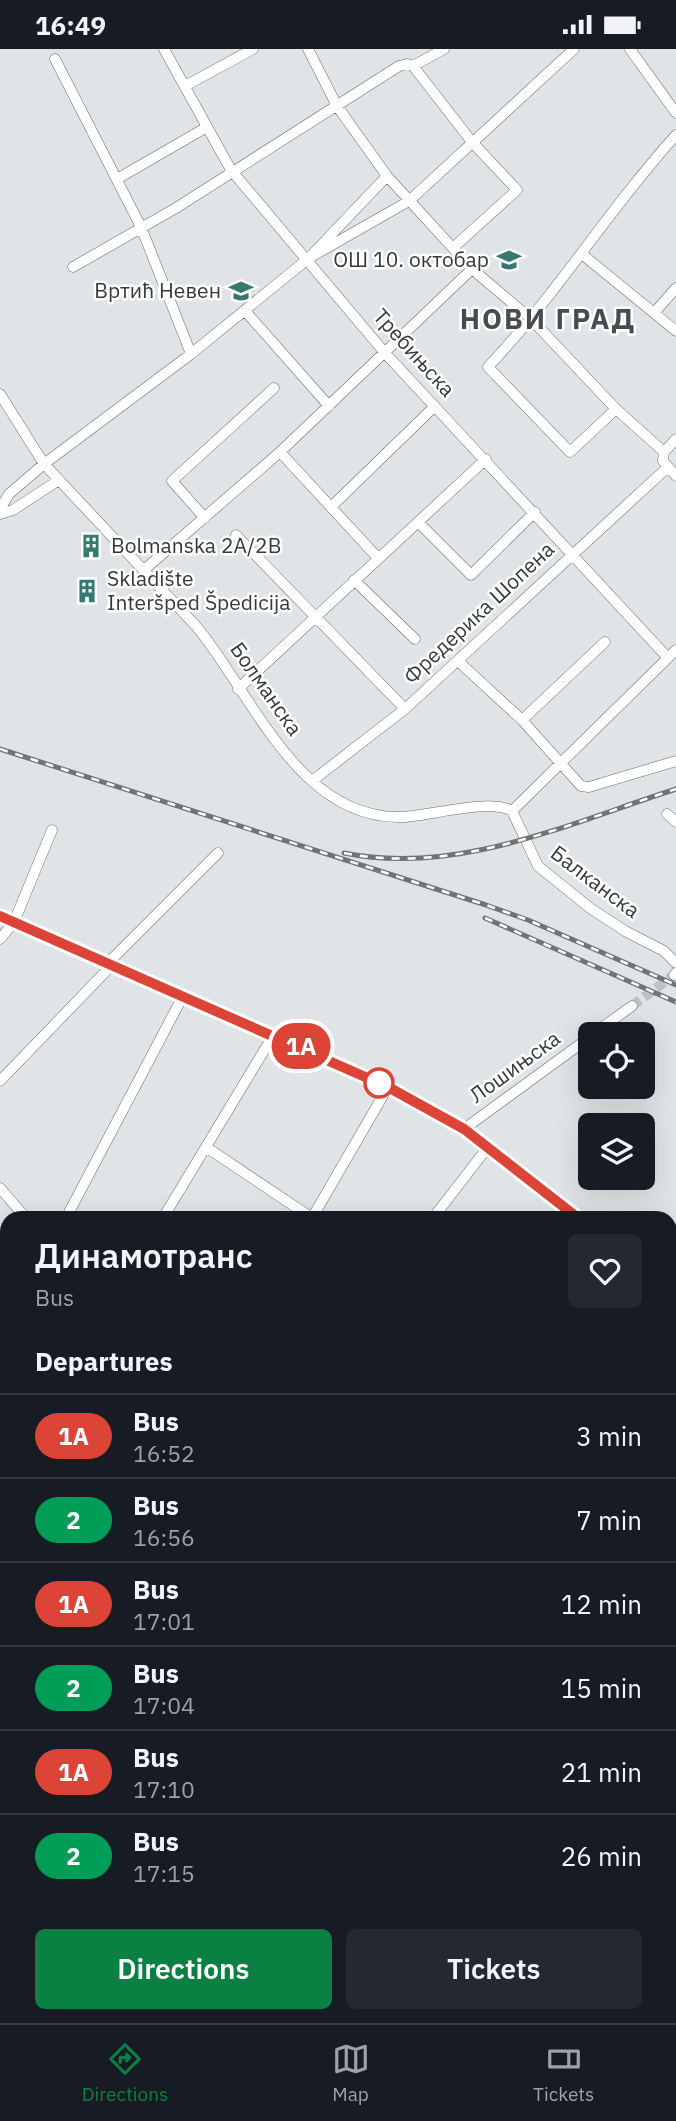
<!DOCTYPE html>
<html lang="en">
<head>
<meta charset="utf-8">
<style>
	body { margin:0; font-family:"IBM Plex Sans",sans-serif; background:#242831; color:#f1f3f6; height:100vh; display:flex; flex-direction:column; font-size:26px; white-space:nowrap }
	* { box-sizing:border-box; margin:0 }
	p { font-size:23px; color:#9ea1a6 }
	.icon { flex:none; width:38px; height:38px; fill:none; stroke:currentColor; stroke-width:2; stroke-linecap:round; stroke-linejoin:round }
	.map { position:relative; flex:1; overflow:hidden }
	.panel { position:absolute; left:0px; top:1162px; width:677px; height:812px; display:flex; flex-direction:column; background:#171b24; border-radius:21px 21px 0 0; box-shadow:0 7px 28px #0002 }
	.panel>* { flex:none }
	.badge { padding:0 14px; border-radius:23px; font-size:24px; line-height:46px }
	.controls { position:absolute; left:578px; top:973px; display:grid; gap:14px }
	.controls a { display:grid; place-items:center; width:77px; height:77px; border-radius:10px; background:#171b24; box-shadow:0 7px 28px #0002; font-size:35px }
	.map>.badge { position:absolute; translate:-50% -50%; box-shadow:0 0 0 4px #fff }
	h2 { padding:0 35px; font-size:26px; line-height:63px }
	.round { display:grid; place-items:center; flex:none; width:74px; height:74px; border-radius:10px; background:#242831 }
	.overview { display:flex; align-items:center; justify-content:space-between; height:119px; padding:0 35px }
	h1 { font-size:33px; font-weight:600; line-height:52px }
	.button { display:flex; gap:14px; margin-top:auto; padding:14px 35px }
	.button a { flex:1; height:80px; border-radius:10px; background:#0b8043; color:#fff; font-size:28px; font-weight:600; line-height:80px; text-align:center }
	.button a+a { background:#242831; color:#f1f3f6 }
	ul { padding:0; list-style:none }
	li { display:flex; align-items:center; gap:21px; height:84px; padding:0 35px; border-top:2px solid #363941 }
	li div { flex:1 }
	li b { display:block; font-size:26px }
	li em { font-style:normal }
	li .badge { min-width:77px; font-weight:700; text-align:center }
	.status { display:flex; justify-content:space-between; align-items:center; height:49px; padding:0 35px; background:#171b24; direction:ltr }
	.status svg { height:19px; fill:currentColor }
	.tab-bar { display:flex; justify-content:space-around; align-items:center; height:98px; border-top:2px solid #363941; background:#171b24; font-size:19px; color:#9ea1a6 }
	.tab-bar a { display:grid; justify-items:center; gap:4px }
	.tab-bar .current { color:#0b8043 }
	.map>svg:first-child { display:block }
	.green { fill:#c6dcb8 }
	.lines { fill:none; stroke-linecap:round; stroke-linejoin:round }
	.stream { stroke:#8ea1bf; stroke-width:2.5 }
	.minor-tunnel { stroke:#bec2c4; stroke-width:10; stroke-dasharray:10 5; stroke-linecap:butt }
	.minor-casing { stroke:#676a6d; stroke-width:11 }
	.major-casing { stroke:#676a6d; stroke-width:14 }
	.minor { stroke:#fff; stroke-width:10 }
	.major { stroke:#fff; stroke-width:12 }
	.rail-casing { stroke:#717375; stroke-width:5 }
	.rail { stroke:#fff; stroke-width:2.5; stroke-dasharray:8; stroke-linecap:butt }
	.line-casing { stroke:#fff; stroke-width:16 }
	.line { stroke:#db4436; stroke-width:10 }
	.stop-dot { fill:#fff; stroke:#db4436; stroke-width:3.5 }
	.labels { text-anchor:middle; stroke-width:5; stroke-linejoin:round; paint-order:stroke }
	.poi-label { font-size:21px; fill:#37383a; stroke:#fff; text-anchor:end }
	.street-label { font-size:21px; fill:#37383a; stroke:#fff }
	.district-label { font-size:28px; font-weight:bold; letter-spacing:2px; fill:#494c4f; stroke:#fff }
</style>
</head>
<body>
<div class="status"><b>16:49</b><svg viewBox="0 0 49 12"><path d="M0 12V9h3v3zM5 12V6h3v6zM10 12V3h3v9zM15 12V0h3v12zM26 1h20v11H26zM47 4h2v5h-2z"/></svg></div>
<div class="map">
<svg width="676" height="1974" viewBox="0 0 676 1974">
	<rect width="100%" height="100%" fill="#e0e4e7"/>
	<!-- green -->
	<path class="green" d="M0,1420L7,1424V1491L0,1486Z
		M0,1497L7,1501V1664L0,1659Z
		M670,1708L676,1714V1974H465V1967H670Z"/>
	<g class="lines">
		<!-- stream -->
		<path class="stream" d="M545,1967L554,1974"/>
		<!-- minor-tunnel -->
		<path class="minor-tunnel" d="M632,957L674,926"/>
		<!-- minor casing -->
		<g class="minor-casing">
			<path id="minor" d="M164,0L231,121L385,304L668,609
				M308,0L337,57L387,127L472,220L532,271L616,360L664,403L663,412L676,427
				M630,0L676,64
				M55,10L141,178L191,305
				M413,17L472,93L517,141L454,198
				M185,37L253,0
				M117,130L207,78
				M583,206L676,282
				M309,209L409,152L574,0
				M73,218L176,159L399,17L407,15L413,17L444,0
				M246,263L329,357
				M654,264L676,239
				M0,345L44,415L196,577C252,644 298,771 402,768C429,767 490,749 512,762
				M616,360L570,403L488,318C557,245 609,160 676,86
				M280,403L378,509
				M664,403L676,390
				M331,458L435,357
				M0,460L9,445L44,415L191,305L309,209L387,127
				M0,465L13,461L59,431
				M205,469L172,432L274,339
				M418,473L471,526L535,463
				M236,486L405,660
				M145,520L280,403L472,220
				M354,531L415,590
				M458,612L522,671L581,737L589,738L676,712
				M238,640L486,410
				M522,671L605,593
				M312,732L405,660L668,418
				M512,762L538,817L590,859L625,882L664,902L676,914
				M512,762L676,601
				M667,765L676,773
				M0,890L14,873L52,781
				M108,914L218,804
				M674,926L676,924
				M593,985L632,957
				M0,1032L112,916
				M464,1080L590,988
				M206,1098L312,1169
				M0,1139L26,1169
				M66,1169L183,947
				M163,1169L274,985
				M312,1169L388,1038
				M433,1169L488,1098
				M0,1278L7,1267
				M670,1384L676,1389
				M0,1412L7,1416
				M0,1438L7,1427
				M670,1473L676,1476
				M670,1625L676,1629
				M0,1773L7,1778
				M0,1947L7,1953
				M23,1967L31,1974
				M240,1967L249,1974"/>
		</g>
		<!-- major casing -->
		<g class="major-casing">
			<path id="major" d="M0,867L388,1038L464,1080L578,1169
				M670,1242L676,1246
				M670,1551L676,1546
				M224,1974L231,1967"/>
		</g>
		<!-- minor -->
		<use href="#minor" class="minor"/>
		<!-- major -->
		<use href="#major" class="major"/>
		<!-- rail casing -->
		<g class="rail-casing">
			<path id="rail" d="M0,700L486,856L528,871L676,936
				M344,804C457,827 570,774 676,740
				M485,869L676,953"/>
		</g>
		<!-- rail -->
		<use href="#rail" class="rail"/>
	</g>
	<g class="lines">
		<!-- line casing -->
		<g class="line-casing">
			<path id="line" d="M0,867L388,1038L464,1080L578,1169"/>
		</g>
		<!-- line -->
		<use href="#line" class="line"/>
	</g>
	<!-- icons -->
	<defs>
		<g id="school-bare" transform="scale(1.89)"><path d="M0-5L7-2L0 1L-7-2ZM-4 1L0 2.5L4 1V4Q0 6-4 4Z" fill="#357a70" stroke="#fff" stroke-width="2.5" paint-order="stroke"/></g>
		<g id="building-bare" transform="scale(1.89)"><path d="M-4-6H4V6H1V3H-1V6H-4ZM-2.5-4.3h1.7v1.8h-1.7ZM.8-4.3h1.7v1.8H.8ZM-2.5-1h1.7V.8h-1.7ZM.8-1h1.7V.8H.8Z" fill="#357a70" stroke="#fff" stroke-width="2.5" paint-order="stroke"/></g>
	</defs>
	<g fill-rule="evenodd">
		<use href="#school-bare" x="509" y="211"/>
		<use href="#school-bare" x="241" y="242"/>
		<use href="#building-bare" x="91" y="497"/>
		<use href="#building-bare" x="87" y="542"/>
	</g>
	<!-- markers -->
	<circle class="stop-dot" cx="379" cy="1034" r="14"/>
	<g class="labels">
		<!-- poi labels -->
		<g class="poi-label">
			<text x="489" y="218">ОШ 10. октобар</text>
			<text x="221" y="249">Вртић Невен</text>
			<text x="111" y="504" text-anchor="start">Bolmanska 2A/2B</text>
			<text x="107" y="537" text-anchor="start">Skladište<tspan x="107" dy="24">Interšped Špedicija</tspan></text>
		</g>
		<!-- street labels -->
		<g class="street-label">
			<text transform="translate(414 304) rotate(48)" y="7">Требињска</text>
			<text transform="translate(479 564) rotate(-43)" y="7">Фредерика Шопена</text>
			<text transform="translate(266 640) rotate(55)" y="7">Болманска</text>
			<text transform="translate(595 833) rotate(37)" y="7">Балканска</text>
			<text transform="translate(515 1018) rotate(-36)" y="7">Лошињска</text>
		</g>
		<!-- district labels -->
		<g class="district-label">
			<text x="548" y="280">НОВИ ГРАД</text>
		</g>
	</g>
</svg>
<div class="controls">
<a><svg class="icon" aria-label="locate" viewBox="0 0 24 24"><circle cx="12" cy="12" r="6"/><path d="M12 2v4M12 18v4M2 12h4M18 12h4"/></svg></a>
<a><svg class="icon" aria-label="layers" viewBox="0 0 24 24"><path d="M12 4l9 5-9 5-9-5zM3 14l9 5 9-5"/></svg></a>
</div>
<b class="badge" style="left:301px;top:997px;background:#db4436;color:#fff">1A</b>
<section class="panel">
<div class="overview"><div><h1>Динамотранс</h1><p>Bus</p></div><a class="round"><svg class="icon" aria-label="heart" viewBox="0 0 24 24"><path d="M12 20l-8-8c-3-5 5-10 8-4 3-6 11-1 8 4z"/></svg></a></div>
<h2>Departures</h2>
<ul>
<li><span class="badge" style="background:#db4436;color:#fff">1A</span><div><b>Bus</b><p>16:52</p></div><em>3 min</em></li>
<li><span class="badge" style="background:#009d57;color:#fff">2</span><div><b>Bus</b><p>16:56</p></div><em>7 min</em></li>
<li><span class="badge" style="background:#db4436;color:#fff">1A</span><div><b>Bus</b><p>17:01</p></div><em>12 min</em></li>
<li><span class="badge" style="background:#009d57;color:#fff">2</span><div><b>Bus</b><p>17:04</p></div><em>15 min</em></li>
<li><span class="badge" style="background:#db4436;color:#fff">1A</span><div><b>Bus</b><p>17:10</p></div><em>21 min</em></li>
<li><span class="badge" style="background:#009d57;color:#fff">2</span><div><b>Bus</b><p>17:15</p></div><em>26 min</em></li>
</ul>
<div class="button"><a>Directions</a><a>Tickets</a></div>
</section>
</div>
<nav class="tab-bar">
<a class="current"><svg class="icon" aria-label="directions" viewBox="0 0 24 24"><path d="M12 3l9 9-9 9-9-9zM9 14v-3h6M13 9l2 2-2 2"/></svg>Directions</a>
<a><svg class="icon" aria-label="map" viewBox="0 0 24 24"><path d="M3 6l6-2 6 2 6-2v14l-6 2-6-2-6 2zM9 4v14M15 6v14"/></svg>Map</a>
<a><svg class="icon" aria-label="tickets" viewBox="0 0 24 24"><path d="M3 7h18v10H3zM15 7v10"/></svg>Tickets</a>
</nav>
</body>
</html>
